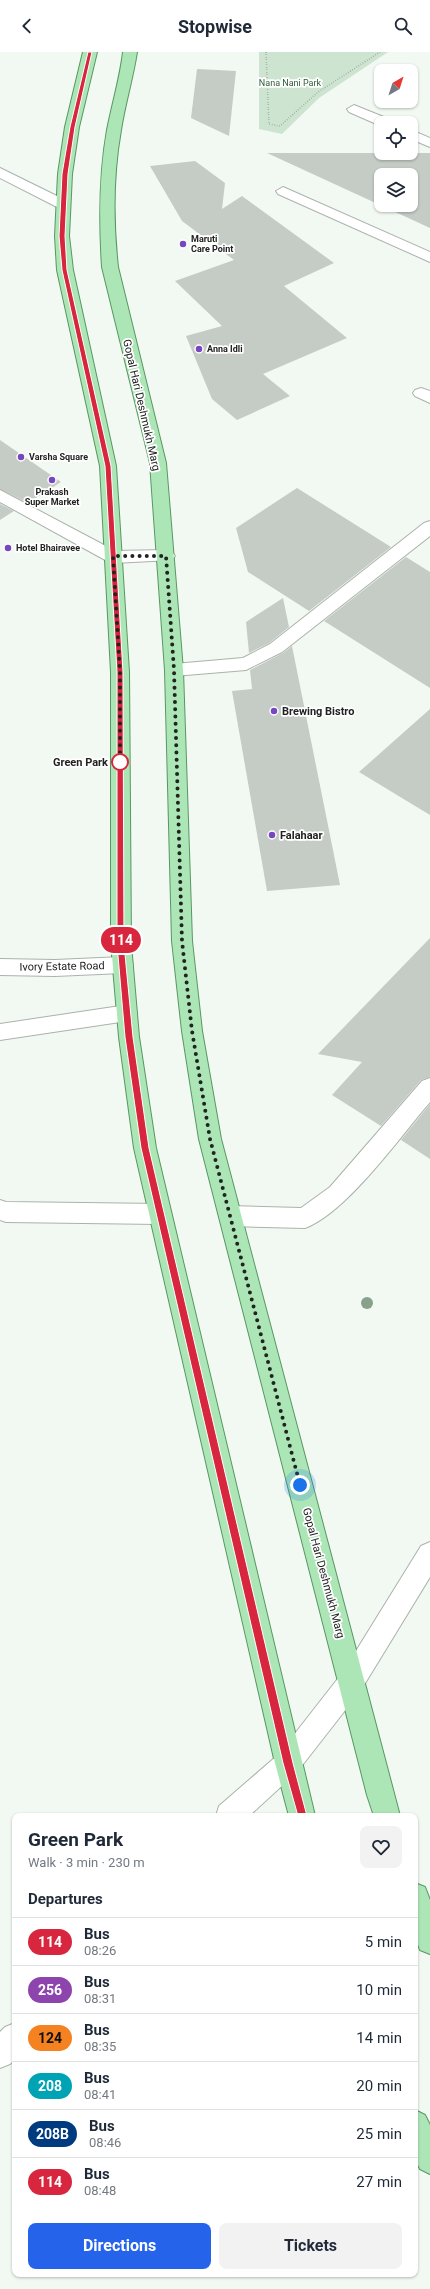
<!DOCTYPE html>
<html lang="en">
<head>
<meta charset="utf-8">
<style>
	body { margin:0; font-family:Roboto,sans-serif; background:#f2f2f3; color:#1f2937; height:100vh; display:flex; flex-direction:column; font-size:15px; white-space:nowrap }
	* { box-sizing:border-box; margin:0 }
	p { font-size:13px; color:#747a83 }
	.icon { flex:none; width:22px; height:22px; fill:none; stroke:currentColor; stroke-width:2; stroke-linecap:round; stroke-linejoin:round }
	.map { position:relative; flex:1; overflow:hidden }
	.side { position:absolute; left:12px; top:1761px; width:406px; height:464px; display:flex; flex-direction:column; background:#fff; border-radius:8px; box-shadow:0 1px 3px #0004 }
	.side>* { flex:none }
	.badge { padding:0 8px; border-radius:13px; font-size:14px; line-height:26px }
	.needle { width:26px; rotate:39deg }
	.buttons { position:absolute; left:374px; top:12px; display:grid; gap:8px }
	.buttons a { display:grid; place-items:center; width:44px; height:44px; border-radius:8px; background:#fff; box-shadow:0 1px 3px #0004; font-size:20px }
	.you { position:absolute; width:20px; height:20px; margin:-10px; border:3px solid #fff; border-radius:50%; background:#1a73e8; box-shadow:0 0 0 6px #1a73e833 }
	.map>.badge { position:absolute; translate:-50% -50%; box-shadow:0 0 0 2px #fff }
	h2 { padding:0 16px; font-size:15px; line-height:36px }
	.round { display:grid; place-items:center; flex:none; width:42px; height:42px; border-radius:8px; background:#f2f2f3 }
	.overview { display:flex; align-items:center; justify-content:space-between; height:68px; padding:0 16px }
	h1 { font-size:19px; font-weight:700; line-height:30px }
	.primary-button { display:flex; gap:8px; margin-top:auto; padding:8px 16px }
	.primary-button a { flex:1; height:46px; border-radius:8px; background:#2563eb; color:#fff; font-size:16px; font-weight:700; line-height:46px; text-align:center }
	.primary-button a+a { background:#f2f2f3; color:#1f2937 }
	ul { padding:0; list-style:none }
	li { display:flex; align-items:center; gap:12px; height:48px; padding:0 16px; border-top:1px solid #e0e1e3 }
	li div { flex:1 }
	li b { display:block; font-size:15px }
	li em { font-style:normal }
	li .badge { min-width:44px; font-weight:700; text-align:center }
	header { display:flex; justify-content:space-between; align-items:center; height:52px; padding:0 16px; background:#fff; font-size:18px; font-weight:700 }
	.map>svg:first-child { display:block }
	.green { fill:#cde4d0 }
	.building { fill:#c4ccc5; fill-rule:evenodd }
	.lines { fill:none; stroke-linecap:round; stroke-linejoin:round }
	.lane-casing { stroke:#abb2ab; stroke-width:2 }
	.street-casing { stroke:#abb2ab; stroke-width:2 }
	.primary-casing { stroke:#589763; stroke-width:2 }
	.path { stroke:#858985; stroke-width:1.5; stroke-dasharray:0.5 2; stroke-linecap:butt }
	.lane { fill:#fff; fill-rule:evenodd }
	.street { fill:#fff; fill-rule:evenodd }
	.primary { fill:#ade6b6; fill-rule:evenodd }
	.tree { fill:#87a18b }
	.line { fill:#d7263d; stroke:#fff }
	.walk { stroke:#212321; stroke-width:4; stroke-dasharray:0 7.2 }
	.poi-dot { fill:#7747bf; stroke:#fff; stroke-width:1.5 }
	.stop-dot { fill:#fff; stroke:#d7263d; stroke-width:2 }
	.labels { text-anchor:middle; stroke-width:3.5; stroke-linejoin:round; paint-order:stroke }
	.far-park-label { font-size:9px; fill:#305937; stroke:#fff }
	.far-poi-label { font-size:9px; font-weight:bold; fill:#212321; stroke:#fff; text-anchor:start }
	.street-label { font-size:11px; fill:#212321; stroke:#fff }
	.poi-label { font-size:11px; font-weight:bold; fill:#212321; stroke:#fff; text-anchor:start }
	.stop-label { font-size:11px; font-weight:bold; fill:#212321; stroke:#fff; text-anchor:end }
</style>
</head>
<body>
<header><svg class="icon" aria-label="back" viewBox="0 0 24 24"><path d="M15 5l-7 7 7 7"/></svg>Stopwise<svg class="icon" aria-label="search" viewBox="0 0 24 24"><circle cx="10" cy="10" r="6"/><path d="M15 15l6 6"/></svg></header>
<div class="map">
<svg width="430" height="2237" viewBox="0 0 430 2237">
	<rect width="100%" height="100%" fill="#f1f9f2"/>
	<!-- green -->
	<path class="green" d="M259,0H388L319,46L282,82L259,77Z"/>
	<!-- building -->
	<path class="building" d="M197,17L236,19L229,84L191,66Z
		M267,101H430V176ZM381,123H411V153H381Z
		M195,109L225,131L222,157L242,144L334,211L284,234L347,286L263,322L290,344L237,368L212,347L186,284L222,274L175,229L234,208L182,169L150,114Z
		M0,388L61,430L28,451L0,437Z
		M297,436L391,495L309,559L248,520L236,476Z
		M0,452L14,459L0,468Z
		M406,505L430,520V636L324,569Z
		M283,546L289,575L269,591L249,601L246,570Z
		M292,594L340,833L267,839L232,639L252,637L250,618L283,601Z
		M430,657V763L359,720Z
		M430,886V1025L421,1028L381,1074L332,1043L362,1010L318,1002Z
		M430,1052V1107L401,1088Z"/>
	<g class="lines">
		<!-- lane casing -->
		<g class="lane-casing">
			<path id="lane" d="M283,135L430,200V210L278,142L276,139Z
				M0,438L119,501L122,505L119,509L113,511L107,509L0,450Z
				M127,953L134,955L137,961L134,967L127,969L0,988V972Z
				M430,1026V1050C400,1085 346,1161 305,1176L230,1174L222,1171L219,1164L222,1157L230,1154L301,1156L330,1135L422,1029Z
				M0,1148L6,1150L160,1152L168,1155L171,1162L168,1169L160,1172L6,1170L0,1168Z"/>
		</g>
		<!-- street casing -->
		<g class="street-casing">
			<path id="street" d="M354,53L391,68L393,71H381V74L349,60L347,57Z
				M411,78L430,86V95L411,87Z
				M0,116L67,149L69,152L67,155H57L0,126Z
				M421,336L430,339V351L415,344L413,341L415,338Z
				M430,469V484L282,600L246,618L174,624L168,622L165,618L168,614L174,612L243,606L270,592L424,471Z
				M166,498L172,500L175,504L172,508L113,511L107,509L104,505L107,501L113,499Z
				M123,905L130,907L133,913L130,919L123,921L55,924L0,923V907L55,908Z
				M430,1490V1525L361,1638L297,1720L249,1764H216L219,1754L279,1702L343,1620L421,1494Z
				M15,1971V2007L10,2012L0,2016V1980L5,1975Z"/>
		</g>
		<!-- primary casing -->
		<g class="primary-casing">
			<path id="primary" d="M83,0H97L79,75L72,122L69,184L73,218L116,414L129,620L131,892L139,985L156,1096L315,1764H289L275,1711L134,1096L119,985L111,892V620L100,414L57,218L55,184L58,122L65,75Z
				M123,0H137C133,26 125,52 121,78C113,123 113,169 118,215L166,411L183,618L192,889L202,979L221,1087L400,1764H374L367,1743L199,1087L182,979L172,889L165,618L150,411L102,215C99,169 99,123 107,78C112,52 120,26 123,0Z
				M415,1831L425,1835L430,1848V1902L420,1898L415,1885Z
				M415,2058L425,2063L430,2073V2122L420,2117L415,2107Z"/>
		</g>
		<!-- path -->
		<path class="path" d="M266,0L269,72L280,74L318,40L380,0"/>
		<!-- lane -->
		<use href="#lane" class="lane"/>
		<!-- street -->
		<use href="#street" class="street"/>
		<!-- primary -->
		<use href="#primary" class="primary"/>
	</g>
	<!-- trees -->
	<circle class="tree" cx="367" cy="1251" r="6"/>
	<!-- line -->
	<path class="line" d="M88,0H92L75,75L68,122L65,184L67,218L111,414L123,620L124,892L133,985L149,1096L293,1711L307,1764L302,1769L298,1764L283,1711L141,1096L125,985L117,892V620L105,414L62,218L59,184L62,122L70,75Z"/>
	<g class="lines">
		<!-- walk -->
		<path class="walk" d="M120,710V716V620L113,504H166L174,618L182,889L192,979L210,1087L300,1433"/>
	</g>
	<!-- markers -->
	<g class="poi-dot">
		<circle cx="183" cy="192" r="4"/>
		<circle cx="199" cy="297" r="4"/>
		<circle cx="21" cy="405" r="4"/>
		<circle cx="52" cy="428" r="4"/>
		<circle cx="8" cy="496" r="4"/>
		<circle cx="274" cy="659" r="4"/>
		<circle cx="272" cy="783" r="4"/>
	</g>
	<circle class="stop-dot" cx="120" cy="710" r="8"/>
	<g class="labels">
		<!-- far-park labels -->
		<g class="far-park-label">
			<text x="290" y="34">Nana Nani Park</text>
		</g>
		<!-- far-poi labels -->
		<g class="far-poi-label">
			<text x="191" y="190">Maruti<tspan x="191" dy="10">Care Point</tspan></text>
			<text x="207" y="300">Anna Idli</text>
			<text x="29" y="408">Varsha Square</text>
			<text x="52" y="443" text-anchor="middle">Prakash<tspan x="52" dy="10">Super Market</tspan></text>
			<text x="16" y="499">Hotel Bhairavee</text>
		</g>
		<!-- street labels -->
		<g class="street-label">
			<text transform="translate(142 353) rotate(77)" y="4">Gopal Hari Deshmukh Marg</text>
			<text transform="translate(62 914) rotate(-1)" y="4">Ivory Estate Road</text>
			<text transform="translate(324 1521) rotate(75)" y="4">Gopal Hari Deshmukh Marg</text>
		</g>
		<!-- poi labels -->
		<g class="poi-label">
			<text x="282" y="663">Brewing Bistro</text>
			<text x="280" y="787">Falahaar</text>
		</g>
		<!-- stop labels -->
		<g class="stop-label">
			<text x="108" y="714">Green Park</text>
		</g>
	</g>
</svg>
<div class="buttons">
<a><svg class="needle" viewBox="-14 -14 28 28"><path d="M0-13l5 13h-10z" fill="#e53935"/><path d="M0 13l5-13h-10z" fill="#747a83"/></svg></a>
<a><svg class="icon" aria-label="locate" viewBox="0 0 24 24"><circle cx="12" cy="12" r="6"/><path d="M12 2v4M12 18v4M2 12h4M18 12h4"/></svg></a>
<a><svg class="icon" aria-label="layers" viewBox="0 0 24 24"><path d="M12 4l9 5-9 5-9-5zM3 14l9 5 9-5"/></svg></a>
</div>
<div class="you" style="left:300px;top:1433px"></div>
<b class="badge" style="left:121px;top:888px;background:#d7263d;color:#fff">114</b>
<section class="side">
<div class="overview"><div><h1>Green Park</h1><p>Walk · 3 min · 230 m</p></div><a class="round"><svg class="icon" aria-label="heart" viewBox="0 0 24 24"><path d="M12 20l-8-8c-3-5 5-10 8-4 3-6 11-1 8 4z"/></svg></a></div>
<h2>Departures</h2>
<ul>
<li><span class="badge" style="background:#d7263d;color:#fff">114</span><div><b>Bus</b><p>08:26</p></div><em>5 min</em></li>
<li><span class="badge" style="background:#8e44ad;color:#fff">256</span><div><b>Bus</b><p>08:31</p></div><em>10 min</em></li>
<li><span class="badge" style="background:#f58220;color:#111">124</span><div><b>Bus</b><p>08:35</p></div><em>14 min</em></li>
<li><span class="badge" style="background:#00a3b4;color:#fff">208</span><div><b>Bus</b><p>08:41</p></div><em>20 min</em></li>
<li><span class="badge" style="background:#003b80;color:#fff">208B</span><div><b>Bus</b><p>08:46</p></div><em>25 min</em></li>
<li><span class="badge" style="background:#d7263d;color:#fff">114</span><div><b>Bus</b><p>08:48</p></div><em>27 min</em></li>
</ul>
<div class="primary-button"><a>Directions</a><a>Tickets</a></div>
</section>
</div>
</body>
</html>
